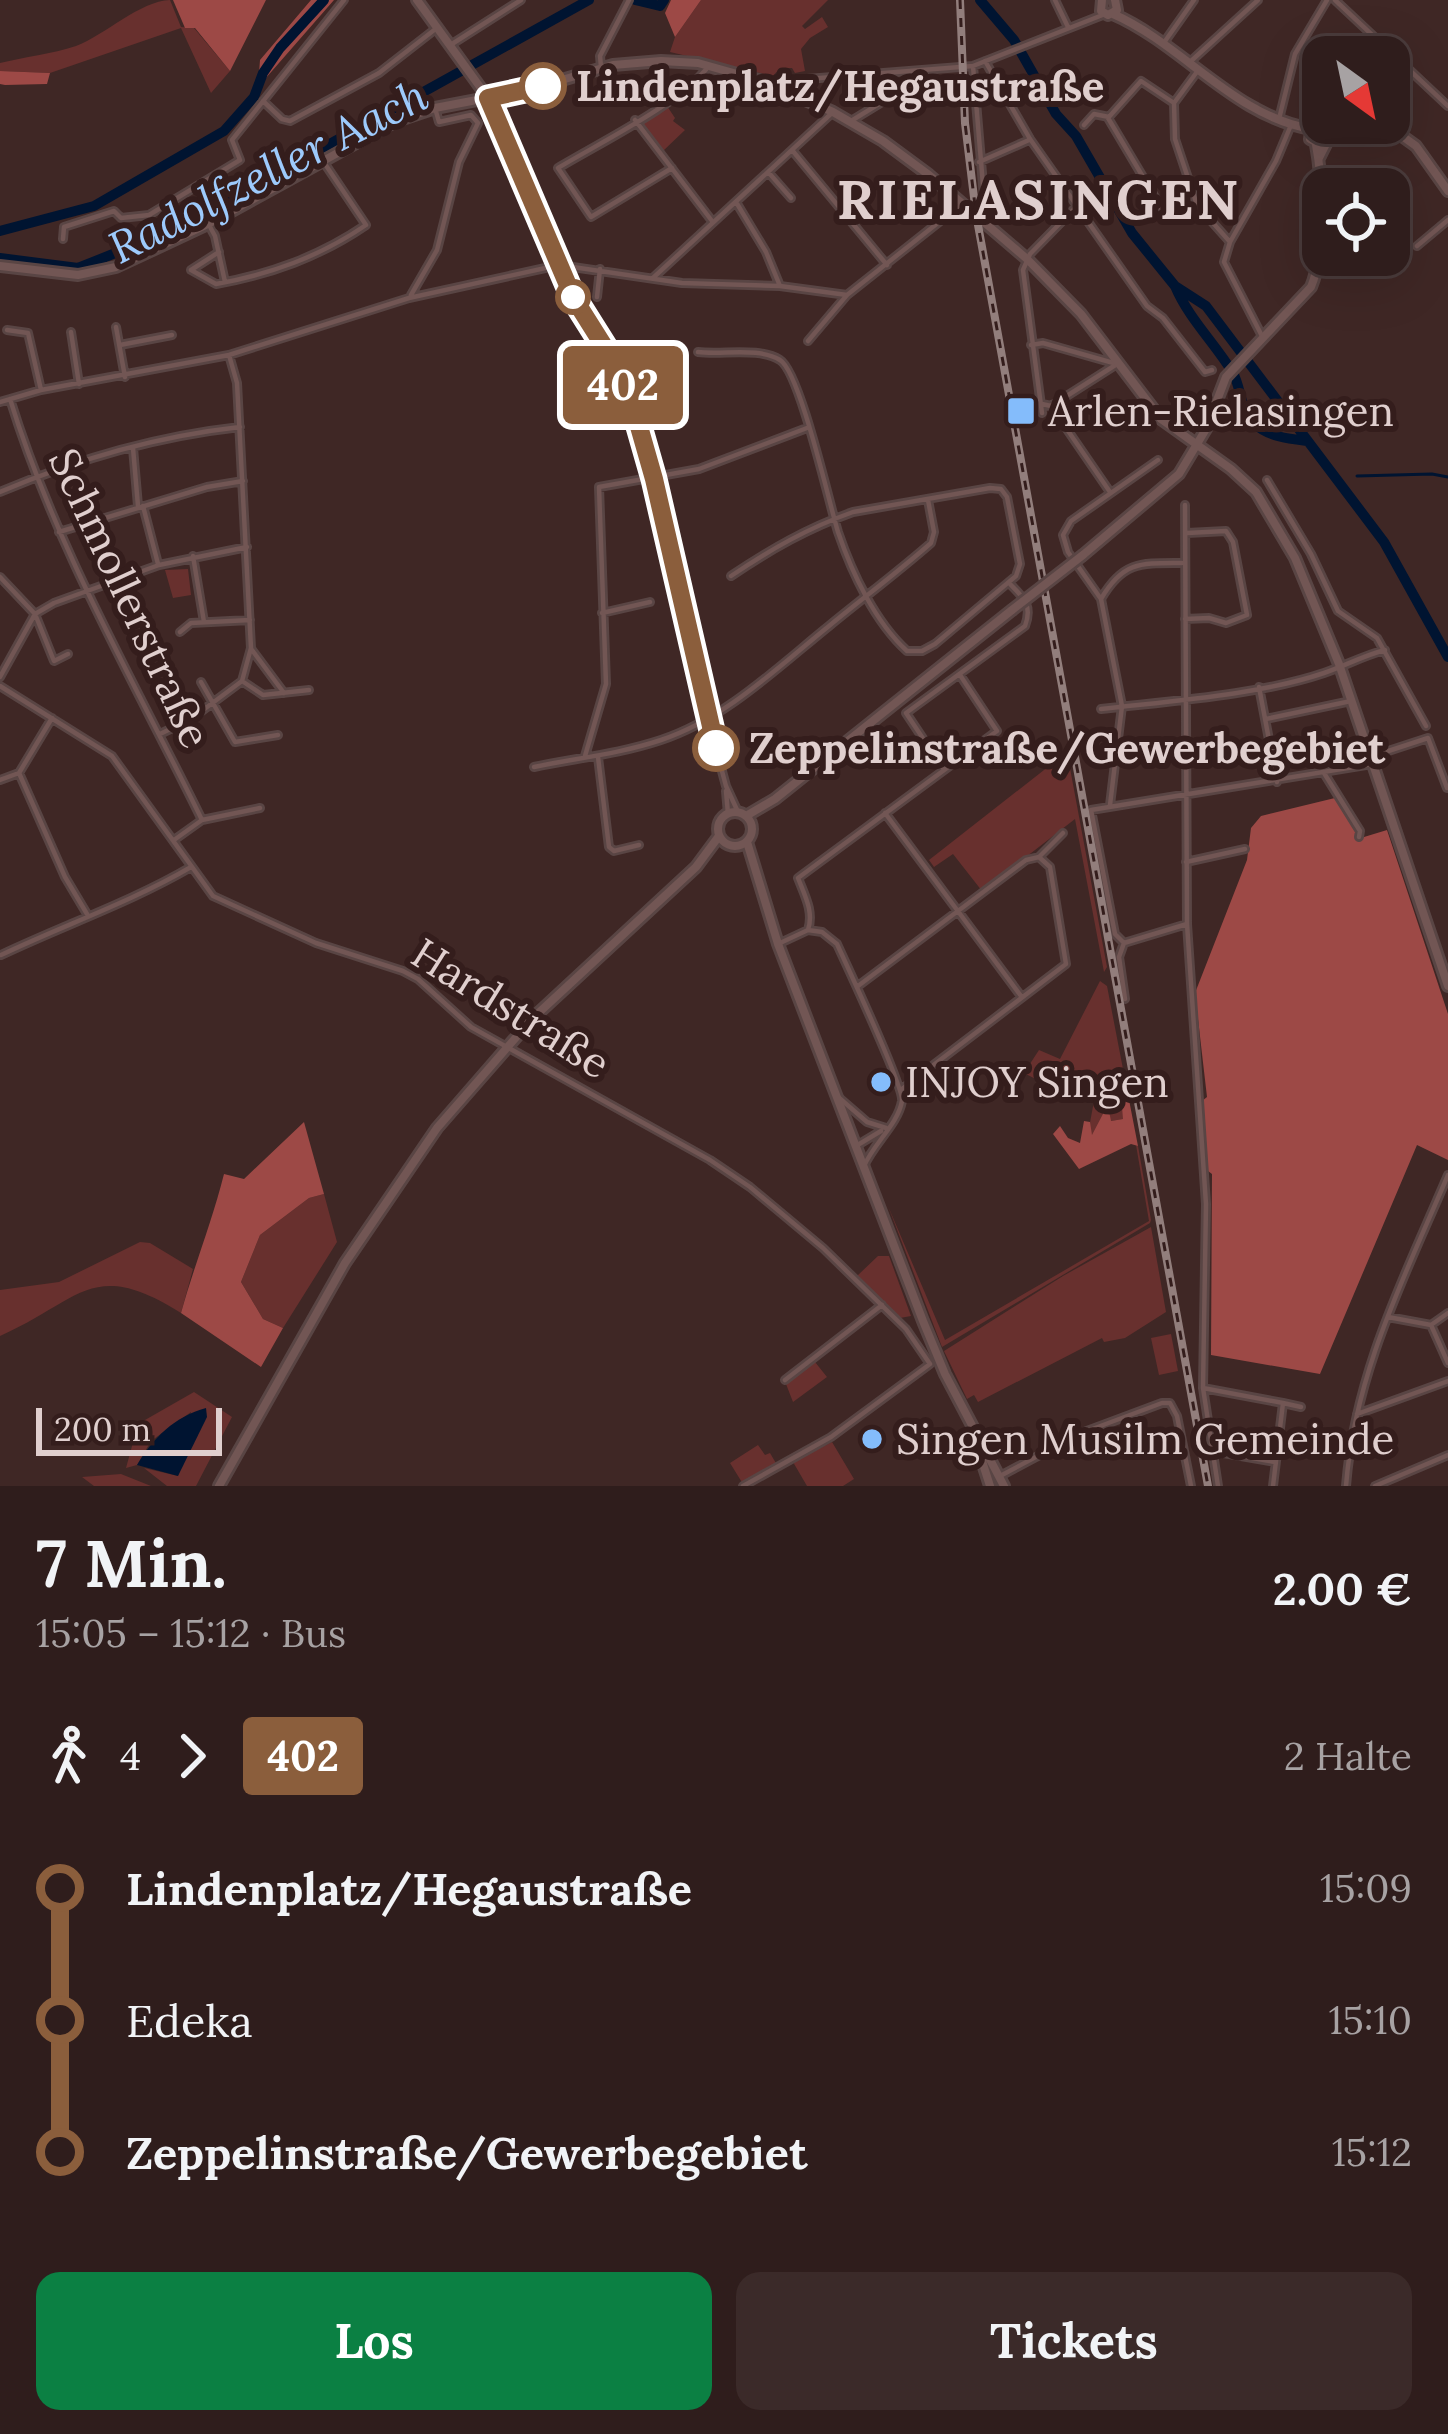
<!DOCTYPE html>
<html lang="de">
<head>
<meta charset="utf-8">
<style>
	body { margin:0; font-family:Lora,serif; background:#3b2a29; color:#f1f3f6; height:100vh; display:flex; flex-direction:column; font-size:45px; white-space:nowrap }
	* { box-sizing:border-box; margin:0 }
	p { font-size:39px; color:#a7a2a3 }
	.icon { flex:none; width:66px; height:66px; fill:none; stroke:currentColor; stroke-width:2; stroke-linecap:round; stroke-linejoin:round }
	.map { position:relative; height:1486px; overflow:hidden }
	.side { display:flex; flex-direction:column; background:#2f1d1c; flex:1 }
	.side>* { flex:none }
	.badge { padding:0 24px; border-radius:9px; font-size:42px; line-height:78px }
	.needle { width:78px; rotate:147deg }
	.controls { position:absolute; left:1302px; top:36px; display:grid; gap:24px }
	.controls a { display:grid; place-items:center; width:108px; height:108px; border-radius:24px; background:#2f1d1c; box-shadow:0 12px 48px #0002,0 0 0 3px #4a3b3b; font-size:60px }
	.scale { position:absolute; left:36px; bottom:30px; width:186px; box-sizing:border-box; padding-left:12px; border:6px solid #e0cfce; border-top:0; font-size:33px; line-height:42px; white-space:nowrap; color:#e0cfce; -webkit-text-stroke:9px #341d1c; paint-order:stroke }
	.map>.badge { position:absolute; translate:-50% -50%; box-shadow:0 0 0 6px #fff }
	.legs { display:flex; align-items:center; gap:18px; height:132px; padding:0 36px; font-size:39px }
	.legs p { margin-inline-start:auto }
	.summary { display:flex; align-items:center; justify-content:space-between; height:204px; padding:0 36px }
	h1 { font-size:66px; font-weight:700; line-height:90px }
	.cta { display:flex; gap:24px; margin-top:auto; padding:24px 36px }
	.cta a { flex:1; height:138px; border-radius:24px; background:#0b8043; color:#fff; font-size:48px; font-weight:700; line-height:138px; text-align:center }
	.cta a+a { background:#3b2a29; color:#f1f3f6 }
	ul { padding:0 36px; list-style:none }
	li { display:flex; align-items:center; gap:42px; height:132px; font-size:45px }
	li i { display:grid; place-items:center; width:18px; height:100%; margin:0 15px; background:currentColor }
	li i::after { content:''; width:30px; height:30px; margin:-15px; border:9px solid; border-radius:50%; background:#2f1d1c }
	li p { margin-inline-start:auto }
	li:first-child i { background:linear-gradient(#0000 50%,currentColor 0) }
	li:last-child i { background:linear-gradient(currentColor 50%,#0000 0) }
	.map>svg:first-child { display:block }
	.green { fill:#68302e }
	.forest { fill:#9d4946 }
	.water { fill:#001431 }
	.lines { fill:none; stroke-linecap:round; stroke-linejoin:round }
	.stream { stroke:#001431; stroke-width:3 }
	.river { stroke:#001431; stroke-width:10 }
	.street-casing { stroke:#594544; stroke-width:10 }
	.secondary-casing { stroke:#594544; stroke-width:14 }
	.street { stroke:#725654; stroke-width:4.5 }
	.secondary { stroke:#725654; stroke-width:8 }
	.rail-casing { stroke:#927e7c; stroke-width:8 }
	.rail { stroke:#341d1c; stroke-width:3; stroke-dasharray:9; stroke-linecap:butt }
	.secondary-bridge-casing { stroke:#594544; stroke-width:14; stroke-linecap:butt }
	.secondary-bridge { stroke:#725654; stroke-width:8 }
	.line-1-casing { stroke:#fff; stroke-width:27 }
	.line-1 { stroke:#8b5e3c; stroke-width:18 }
	.stop-1-dot { fill:#fff; stroke:#8b5e3c; stroke-width:6 }
	.poi-dot { fill:#84bcfb; stroke:#341d1c; stroke-width:4.5 }
	.labels { text-anchor:middle; stroke-width:12; stroke-linejoin:round; paint-order:stroke }
	.stop-label { font-size:42px; font-weight:bold; fill:#e0cfce; stroke:#341d1c; text-anchor:start }
	.poi-label { font-size:42px; fill:#e0cfce; stroke:#341d1c; text-anchor:start }
	.street-label { font-size:42px; fill:#e0cfce; stroke:#341d1c }
	.water-label { font-size:45px; font-style:italic; fill:#9dcafc; stroke:#341d1c }
	.district-label { font-size:54px; font-weight:bold; letter-spacing:3px; fill:#e0cfce; stroke:#341d1c }
</style>
</head>
<body>
<div class="map">
<svg width="1448" height="1486" viewBox="0 0 1448 1486">
	<rect width="100%" height="100%" fill="#3f2725"/>
	<!-- green -->
	<path class="green" d="M170,0L181,27L194,28L230,71L211,93L181,28L50,73L0,71V63C24,57 52,54 76,46C105,35 140,1 170,0Z
		M701,0H828L802,26L805,29L822,17L828,27L810,38L801,49L805,71L795,73L792,68H780L773,76L670,52L675,37Z
		M667,106L675,118L673,121L685,130L663,151L639,121Z
		M188,569L191,595L173,598L165,570Z
		M1067,752L1107,967L1104,972L1075,819L982,891L953,854L934,867L929,860Z
		M1100,981L1107,986L1123,1069L1119,1070L1124,1119L1111,1121L1092,1136L1089,1128L1096,1090L1066,1082L1051,1087L1024,1073L1039,1050L1060,1059Z
		M1136,1145L1138,1146L1151,1220L1150,1223L942,1347L888,1206L945,1340L1149,1221Z
		M324,1194L337,1242L283,1328L263,1319L241,1282L260,1235L309,1198Z
		M1151,1227L1166,1312L1125,1338L1104,1342L1102,1338L978,1402L974,1395L967,1399L944,1351L1063,1276Z
		M140,1242L150,1243L193,1269L181,1313C92,1257 81,1300 0,1336V1290L59,1282Z
		M878,1256H889L911,1316L900,1318L857,1276Z
		M1171,1334L1178,1371L1159,1375L1151,1338Z
		M815,1362L827,1377L793,1402L786,1384Z
		M194,1392L232,1417L196,1486H167L144,1468L178,1476L191,1412L151,1441L137,1465L126,1468L138,1424Z
		M832,1442L854,1479L843,1486H807L793,1462Z
		M758,1445L765,1455L770,1453L777,1465L743,1484L730,1463Z
		M121,1474L151,1486H94L82,1477Z"/>
	<!-- forest -->
	<path class="forest" d="M173,0H266L230,71L195,28H185Z
		M311,0H334L258,87L260,60Z
		M671,0H701L675,37L665,13Z
		M0,71L50,73L47,84L5,85L0,84Z
		M1339,797L1364,837L1387,830L1448,1014V1160L1417,1145L1320,1374L1211,1355L1212,1174L1208,1171L1202,1101L1207,1097L1195,993L1247,860L1251,828L1261,816Z
		M1123,1069L1138,1146L1131,1144L1079,1169L1053,1134L1060,1126L1068,1138L1080,1143L1084,1121L1090,1122L1092,1135L1104,1112L1109,1111L1111,1121L1123,1119L1119,1070Z
		M304,1122L324,1194L309,1198L260,1235L241,1282L263,1319L283,1328L261,1367L181,1313C194,1266 212,1222 224,1174L244,1179Z"/>
	<!-- water -->
	<path class="water" d="M206,1408L207,1417L178,1476L137,1465C152,1439 175,1416 206,1408Z"/>
	<g class="lines">
		<!-- stream -->
		<path class="stream" d="M1357,476L1432,474L1448,477"/>
		<!-- river -->
		<path class="river" d="M635,0L660,6L664,0
			M980,0L1014,40L1056,114L1076,136L1132,233L1175,286L1206,306L1384,542L1448,657
			M0,231L94,206L224,131L254,97L263,73L280,48L324,0
			M0,258L78,268L180,227L589,0
			M1175,286C1189,319 1214,342 1233,373C1242,389 1239,410 1255,424C1268,437 1291,439 1308,441"/>
		<!-- street casing -->
		<g class="street-casing">
			<path id="street" d="M1055,0L1068,27
				M1335,0L1448,106
				M452,44L521,0
				M1163,44L1194,0
				M985,61L1030,139L1147,306L1163,318L1205,372L1212,370
				M1190,62L1258,0
				M973,66L985,209L982,219
				M601,67L600,56L629,0
				M1199,69L1174,103L1175,139L1197,205L1230,242
				M790,91L807,79L973,66L1105,14
				M488,98L573,297L607,351L632,402L654,479L708,719L726,786L738,812
				M263,101L282,119L290,121L379,73L438,27
				M1174,103L1141,81L1108,118L1165,214L1197,205
				M1279,119L1295,54L1327,0
				M635,120L712,221
				M851,121L887,99
				M1084,125L1094,114L1109,117
				M792,150L887,265
				M979,162L1029,140
				M672,168L591,217L558,168C601,142 678,105 708,67
				M769,173L791,198
				M1320,175L1339,189
				M736,202L766,252L780,286
				M209,225L215,236L225,282
				M63,239L64,227L114,211L121,218L149,215L240,160L232,140L344,0
				M1417,246L1448,220
				M219,252L191,270L216,284C271,274 319,257 366,225L325,164
				M654,277L833,112
				M411,295L437,250L459,162L478,123L471,115L439,122L435,108
				M597,297L600,269
				M116,327L125,377
				M7,330L28,333L41,390
				M71,332L79,384
				M1263,338L1224,262L1230,242L1276,161L1291,125
				M808,341L847,295
				M120,345L172,335
				M1031,345L1043,343L1117,364
				M698,352C722,355 760,347 780,360C800,372 829,503 838,532C852,573 875,622 907,651H922L935,644L1016,576L1020,564L1007,497L1001,489L990,488L853,512C808,528 771,549 731,576
				M10,399C56,548 134,681 202,820L174,840
				M0,402L41,390L229,355L409,298L559,265L682,283L780,286L847,295L963,203
				M1042,404L1051,406L1110,492
				M1051,406L1117,364
				M1042,413L1023,270L1030,254L1076,207
				M133,448L138,506
				M1267,480L1311,554L1338,611L1377,638L1426,726
				M0,492C75,460 159,436 240,427
				M1185,505L1187,924L1206,1204L1203,1388L1218,1486
				M143,506L158,564
				M59,532L207,487L243,481
				M193,556L204,622
				M0,577L35,614L54,661L68,654
				M1101,599C1123,561 1141,563 1182,563
				M602,613L650,602
				M1185,619L1209,618L1226,623L1247,615L1233,542L1226,531L1187,533
				M180,632L191,623L250,620
				M252,650L284,693
				M0,677L35,614L54,603L159,565L247,547
				M242,681L263,695L309,690
				M201,682L235,742L278,735
				M0,686L112,756L213,896L316,943L403,971L418,979L471,1027L710,1160L750,1187L823,1248L906,1329L930,1364L831,1437L743,1486
				M1259,687L1277,782
				M1101,709C1170,701 1259,695 1324,673C1345,666 1362,656 1385,650
				M1266,719L1351,701
				M160,734L191,719L242,681L251,648L237,383L229,355
				M585,756L606,684L599,487L699,469L807,428
				M598,757L609,847L614,851L639,845
				M1370,757L1428,738L1447,788
				M534,767C577,758 619,754 661,740C725,719 778,667 829,626C863,598 898,572 931,543L934,532L928,500
				M942,767L906,713L1025,626C1033,605 1023,597 1009,583
				M19,773L65,877L87,914
				M1324,773L1360,831L1359,837
				M0,780L19,773L52,718
				M726,791L728,814
				M1110,805L1122,706L1101,599L1068,552L1063,535L1071,521L1158,460
				M885,813L1021,996
				M202,820L260,808
				M1186,862L1245,849
				M1187,924L1124,943L1115,934L1091,810L1372,764
				M808,930L822,932L837,944C847,966 904,1087 902,1101C898,1124 874,1143 864,1166
				M1124,943L1119,957L1125,999
				M778,944L808,930C814,912 805,896 798,878L997,731L960,675
				M1,955C64,925 131,902 191,867
				M858,986L1026,860L1039,857L1063,833
				M902,1089L1066,964L1050,867L1039,857
				M837,1096L867,1122L886,1128
				M856,1146L881,1131
				M1388,1317L1431,1325L1448,1313
				M1431,1325L1448,1363
				M785,1380L882,1305
				M1203,1388L1283,1403L1273,1486
				M1283,1403L1301,1407
				M1357,1414L1448,1381
				M1212,1451L1275,1462
				M1002,1475L1079,1434L1162,1403H1170L1177,1416L1191,1486
				M1346,1486C1355,1372 1404,1278 1448,1175
				M1375,1486L1448,1455"/>
		</g>
		<!-- secondary casing -->
		<g class="secondary-casing">
			<path id="secondary" d="M417,0L488,98
				M1102,0L1101,11L1108,15L1117,10L1115,0
				M1113,14C1182,44 1235,117 1312,129
				M1384,123L1416,146L1448,191
				M1319,158L1331,134L1327,127L1318,125L1311,131L1310,139L1323,146
				M0,266L78,275L116,267L208,224L396,121L435,108L524,91L613,65L661,61L698,63L762,81L833,112L883,141L929,175L1027,259L1081,314L1161,419L1231,469L1256,492L1295,558L1339,664L1448,986
				M1083,555L1179,474L1206,429L1226,377L1311,287C1325,254 1323,181 1316,145
				M718 829a17 17 0 1 1 34 0a17 17 0 1 1-34 0Z
				M746,816L775,799L1012,610
				M747,842L778,944L923,1321L945,1374L1004,1486
				M974,1436L990,1486
				M219,1486L345,1263L437,1128L532,1019L696,867L719,836"/>
		</g>
		<!-- street -->
		<use href="#street" class="street"/>
		<!-- secondary -->
		<use href="#secondary" class="secondary"/>
		<!-- rail casing -->
		<g class="rail-casing">
			<path id="rail" d="M960,0L965,123L976,214L1208,1486"/>
		</g>
		<!-- rail -->
		<use href="#rail" class="rail"/>
		<!-- secondary-bridge casing -->
		<g class="secondary-bridge-casing">
			<path id="secondary-bridge" d="M1012,610L1083,555"/>
		</g>
		<!-- secondary-bridge -->
		<use href="#secondary-bridge" class="secondary-bridge"/>
	</g>
	<g class="lines">
		<!-- line-1 casing -->
		<g class="line-1-casing">
			<path id="line-1" d="M543,86L488,98L573,297L607,351L632,402L654,479L716,748"/>
		</g>
		<!-- line-1 -->
		<use href="#line-1" class="line-1"/>
	</g>
	<!-- markers -->
	<g class="stop-1-dot">
		<circle cx="543" cy="86" r="21"/>
		<circle cx="573" cy="297" r="15"/>
		<circle cx="716" cy="748" r="21"/>
	</g>
	<g class="poi-dot">
		<rect x="1006" y="396" width="30" height="30" rx="6"/>
		<circle cx="881" cy="1082" r="12"/>
		<circle cx="872" cy="1439" r="12"/>
	</g>
	<g class="labels">
		<!-- stop labels -->
		<g class="stop-label">
			<text x="576" y="101">Lindenplatz/Hegaustraße</text>
			<text x="749" y="763">Zeppelinstraße/Gewerbegebiet</text>
		</g>
		<!-- poi labels -->
		<g class="poi-label">
			<text x="1048" y="426">Arlen-Rielasingen</text>
			<text x="905" y="1097">INJOY Singen</text>
			<text x="896" y="1454">Singen Musilm Gemeinde</text>
		</g>
		<!-- street labels -->
		<g class="street-label">
			<text transform="translate(130 598) rotate(65)" y="15">Schmollerstraße</text>
			<text transform="translate(511 1008) rotate(32)" y="15">Hardstraße</text>
		</g>
		<!-- water labels -->
		<g class="water-label">
			<text transform="translate(268 171) rotate(-27)" y="16">Radolfzeller Aach</text>
		</g>
		<!-- district labels -->
		<g class="district-label">
			<text x="1039" y="219">RIELASINGEN</text>
		</g>
	</g>
</svg>
<div class="controls">
<a><svg class="needle" viewBox="-14 -14 28 28"><path d="M0-13l5 13h-10z" fill="#e53935"/><path d="M0 13l5-13h-10z" fill="#a7a2a3"/></svg></a>
<a><svg class="icon" aria-label="locate" viewBox="0 0 24 24"><circle cx="12" cy="12" r="6"/><path d="M12 2v4M12 18v4M2 12h4M18 12h4"/></svg></a>
</div>
<div class="scale">200 m</div>
<b class="badge" style="left:623px;top:385px;background:#8b5e3c;color:#fff">402</b>
</div>
<section class="side">
<div class="summary"><div><h1>7 Min.</h1><p>15:05 – 15:12 · Bus</p></div><b>2.00 €</b></div>
<div class="legs"><svg class="icon" aria-label="walk" viewBox="0 0 24 24"><circle cx="13" cy="4" r="2"/><path d="M13 8l-2 6 4 7M11 14l-3 7M7 12l3-4h3l4 4"/></svg>4<svg class="icon" aria-label="forward" viewBox="0 0 24 24"><path d="M9 5l7 7-7 7"/></svg><b class="badge" style="background:#8b5e3c;color:#fff">402</b><p>2 Halte</p></div>
<ul>
<li><i style="color:#8b5e3c"></i><b>Lindenplatz/Hegaustraße</b><p>15:09</p></li>
<li><i style="color:#8b5e3c"></i><span>Edeka</span><p>15:10</p></li>
<li><i style="color:#8b5e3c"></i><b>Zeppelinstraße/Gewerbegebiet</b><p>15:12</p></li>
</ul>
<div class="cta"><a>Los</a><a>Tickets</a></div>
</section>
</body>
</html>
